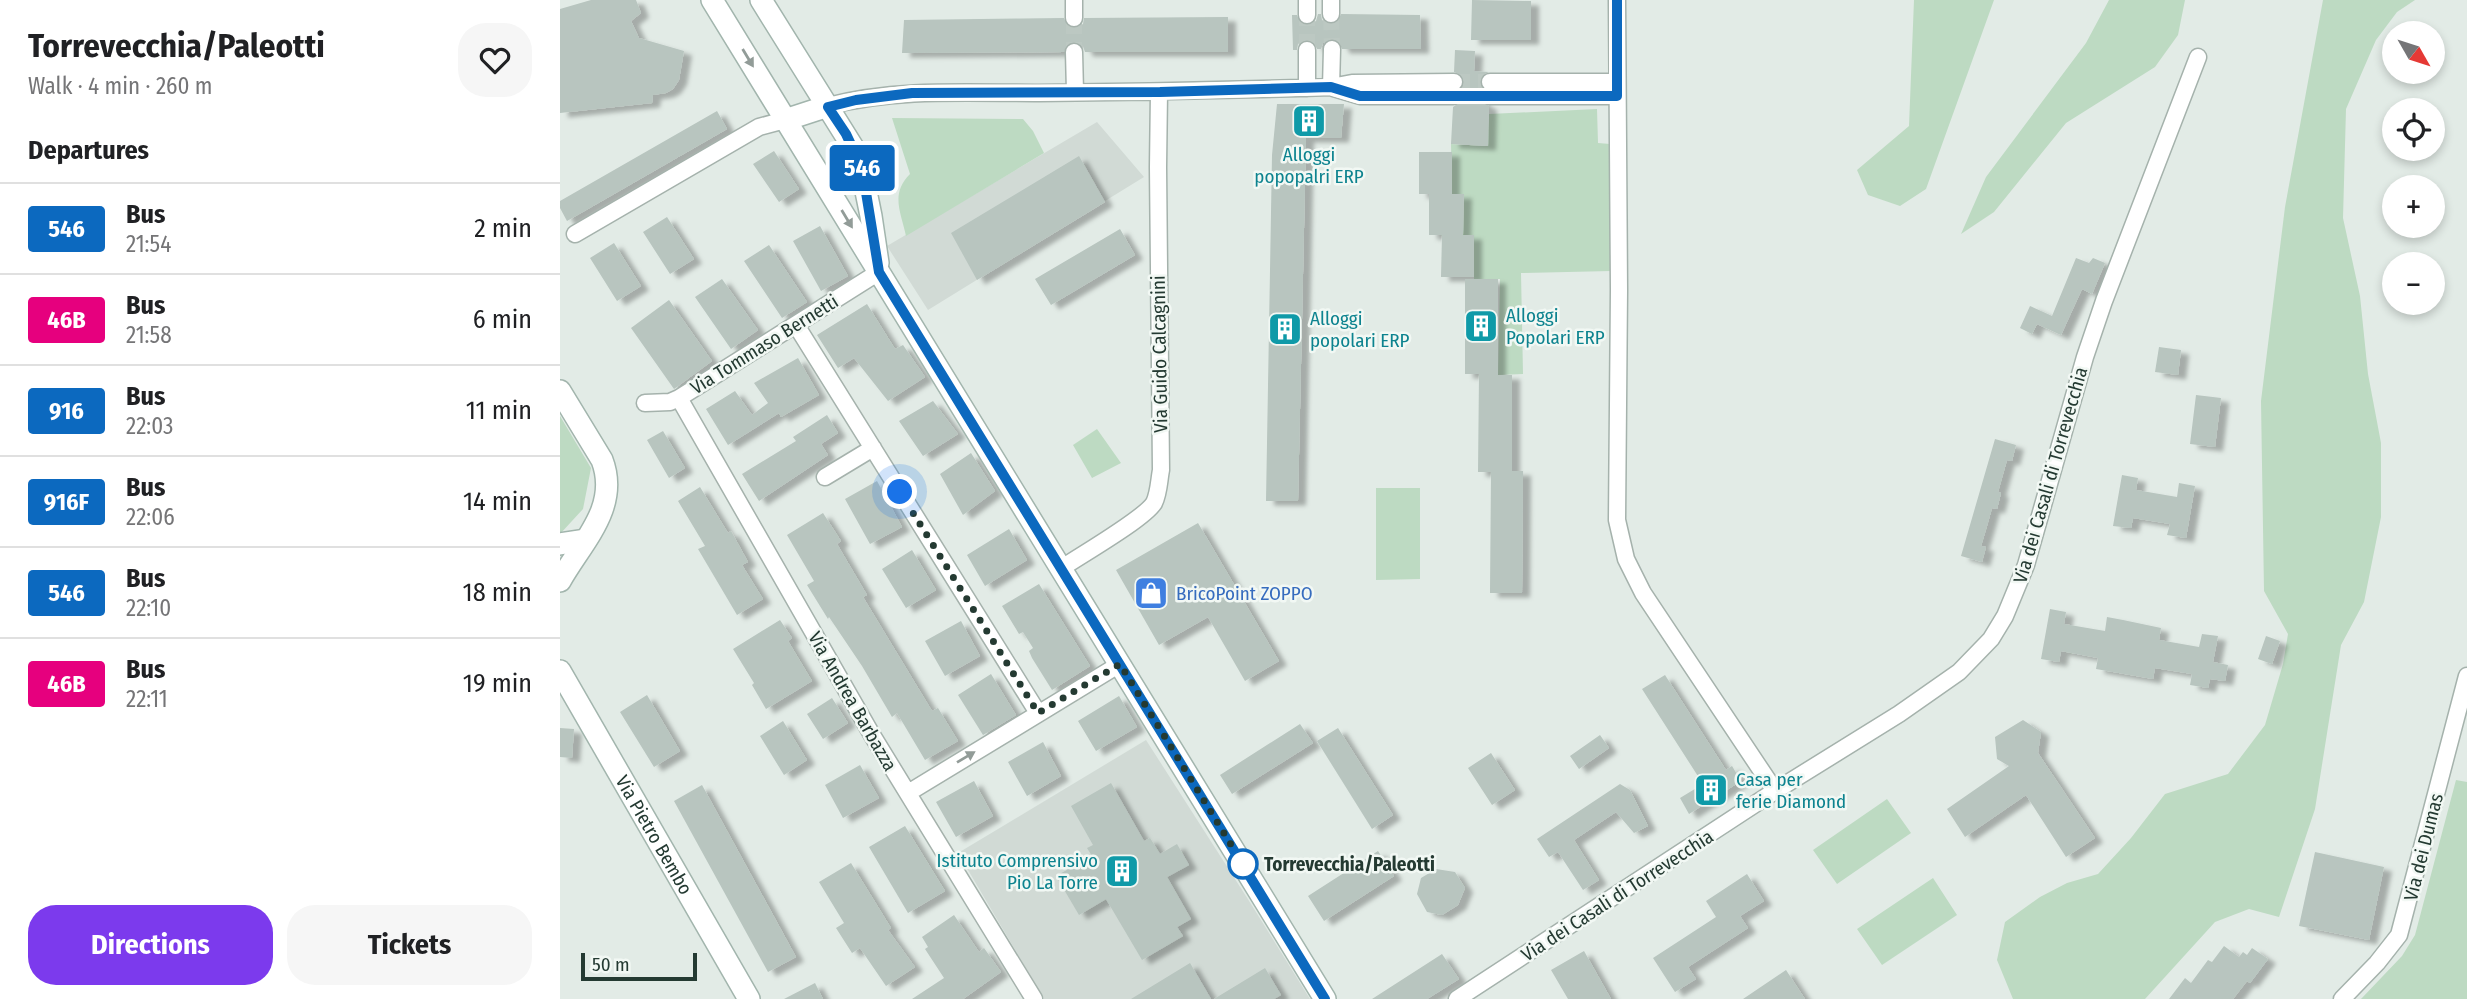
<!DOCTYPE html>
<html lang="en">
<head>
<meta charset="utf-8">
<style>
	body { margin:0; font-family:"Fira Sans Condensed",sans-serif; background:#f6f6f6; color:#202124; height:100vh; display:flex; flex-direction:column; font-size:26px; white-space:nowrap }
	* { box-sizing:border-box; margin:0 }
	p { font-size:23px; color:#757577 }
	.icon { flex:none; width:38px; height:38px; fill:none; stroke:currentColor; stroke-width:2; stroke-linecap:round; stroke-linejoin:round }
	.map { position:relative; flex:1; overflow:hidden }
	.panel { display:flex; flex-direction:column; background:#fff; width:560px }
	.panel>* { flex:none }
	.badge { padding:0 14px; border-radius:5px; font-size:24px; line-height:46px }
	.needle { width:46px; rotate:129deg }
	.buttons { position:absolute; left:1822px; top:21px; display:grid; gap:14px }
	.buttons a { display:grid; place-items:center; width:63px; height:63px; border-radius:50%; background:#fff; box-shadow:0 4px 10px #0003; font-size:35px }
	.scale { position:absolute; left:21px; bottom:18px; width:116px; box-sizing:border-box; padding-left:7px; border:4px solid #243a32; border-top:0; font-size:19px; line-height:24px; white-space:nowrap; color:#243a32; -webkit-text-stroke:5px #f2f8f4; paint-order:stroke }
	.you { position:absolute; width:35px; height:35px; margin:-18px; border:5px solid #fff; border-radius:50%; background:#1a73e8; box-shadow:0 0 0 10px #1a73e833 }
	.map>.badge { position:absolute; translate:-50% -50%; box-shadow:0 0 0 4px #fff }
	h2 { padding:0 28px; font-size:26px; line-height:63px }
	.round { display:grid; place-items:center; flex:none; width:74px; height:74px; border-radius:28px; background:#f6f6f6 }
	.summary { display:flex; align-items:center; justify-content:space-between; height:119px; padding:0 28px }
	h1 { font-size:33px; font-weight:700; line-height:52px }
	.action { display:flex; gap:14px; margin-top:auto; padding:14px 28px }
	.action a { flex:1; height:80px; border-radius:28px; background:#7c3aed; color:#fff; font-size:28px; font-weight:700; line-height:80px; text-align:center }
	.action a+a { background:#f6f6f6; color:#202124 }
	ul { padding:0; list-style:none }
	li { display:flex; align-items:center; gap:21px; height:91px; padding:0 28px; border-top:2px solid #e0e0e0 }
	li div { flex:1 }
	li b { display:block; font-size:26px }
	li em { font-style:normal }
	li .badge { min-width:77px; font-weight:700; text-align:center }
	main { display:flex; flex:1; min-height:0 }
	.map>svg:first-child { display:block }
	.built { fill:#d1dad5 }
	.green { fill:#bddac2 }
	.building { fill:#b8c5bf; filter:url(#shadow) }
	.lines { fill:none; stroke-linecap:round; stroke-linejoin:round }
	.street-tunnel { stroke:#bcc8c2; stroke-width:16; stroke-dasharray:16 8; stroke-linecap:butt }
	.street-casing { stroke:#a5b2ac; stroke-width:19 }
	.secondary-casing { stroke:#a2b5ad; stroke-width:24 }
	.street { stroke:#fff; stroke-width:16 }
	.secondary { stroke:#fff; stroke-width:21 }
	.oneway { fill:#929c98 }
	.line-casing { stroke:#fff; stroke-width:16 }
	.line { stroke:#0c69bf; stroke-width:10 }
	.walk { stroke:#243a32; stroke-width:7; stroke-dasharray:0 12.6 }
	.stop-dot { fill:#fff; stroke:#0c69bf; stroke-width:3.5 }
	.labels { text-anchor:middle; stroke-width:5; stroke-linejoin:round; paint-order:stroke }
	.culture-label { font-size:19px; fill:#0d838f; stroke:#f2f8f4; text-anchor:start }
	.street-label { font-size:19px; fill:#243a32; stroke:#f2f8f4 }
	.shop-label { font-size:19px; fill:#366cbe; stroke:#f2f8f4; text-anchor:start }
	.stop-label { font-size:19px; font-weight:bold; fill:#243a32; stroke:#f2f8f4; text-anchor:start }
</style>
</head>
<body>
<main>
<section class="panel">
<div class="summary"><div><h1>Torrevecchia/Paleotti</h1><p>Walk · 4 min · 260 m</p></div><a class="round"><svg class="icon" aria-label="heart" viewBox="0 0 24 24"><path d="M12 20l-8-8c-3-5 5-10 8-4 3-6 11-1 8 4z"/></svg></a></div>
<h2>Departures</h2>
<ul>
<li><span class="badge" style="background:#0c69bf;color:#fff">546</span><div><b>Bus</b><p>21:54</p></div><em>2 min</em></li>
<li><span class="badge" style="background:#e6007e;color:#fff">46B</span><div><b>Bus</b><p>21:58</p></div><em>6 min</em></li>
<li><span class="badge" style="background:#0c69bf;color:#fff">916</span><div><b>Bus</b><p>22:03</p></div><em>11 min</em></li>
<li><span class="badge" style="background:#0c69bf;color:#fff">916F</span><div><b>Bus</b><p>22:06</p></div><em>14 min</em></li>
<li><span class="badge" style="background:#0c69bf;color:#fff">546</span><div><b>Bus</b><p>22:10</p></div><em>18 min</em></li>
<li><span class="badge" style="background:#e6007e;color:#fff">46B</span><div><b>Bus</b><p>22:11</p></div><em>19 min</em></li>
</ul>
<div class="action"><a>Directions</a><a>Tickets</a></div>
</section>
<div class="map">
<svg width="1907" height="999" viewBox="0 0 1907 999">
	<defs>
		<filter id="shadow"><feDropShadow dx="8" dy="4.5" stdDeviation="2" flood-color="#0004"/></filter>
	</defs>
	<rect width="100%" height="100%" fill="#e2ebe6"/>
	<!-- built -->
	<path class="built" d="M537,122L584,177L368,310L327,246Z
		M586,740L691,904L750,999H484L398,853Z"/>
	<!-- green -->
	<path class="green" d="M1354,0H1434L1366,189L1340,206L1308,195L1297,170L1349,126Z
		M1549,0H1625L1618,35L1595,67L1506,123L1434,212L1401,234L1426,177L1526,43Z
		M1763,0H1855L1837,12L1816,40L1786,109L1783,218L1800,296L1808,374L1821,443V517L1804,602L1781,645L1755,809L1719,917L1689,909L1655,922L1585,999H1453L1437,960L1445,922L1480,897L1507,883L1538,874L1571,838L1605,794L1668,774L1705,725L1723,664L1728,634L1704,591L1701,401L1725,207Z
		M1037,109L1038,143L1050,144L1051,271L961,273L963,374L938,375L940,279H914V235H903L904,195L892,194L891,144L927,146L929,114Z
		M332,118L463,119L473,131L484,153L346,236C341,212 330,194 350,174Z
		M0,416L31,468L23,509L0,534Z
		M537,429L561,463L532,478L513,445Z
		M816,488H860V579L816,580Z
		M1896,780L1907,782V999H1801L1842,956L1855,935Z
		M1327,799L1351,833L1277,884L1253,850Z
		M1373,878L1397,915L1322,965L1297,929Z"/>
	<!-- building -->
	<path class="building" d="M31,0H76L81,13L71,21L79,38L124,51L119,80L113,89L106,93L93,95L92,103L0,113V9Z
		M912,0L971,1V40H911Z
		M758,14H761L762,20L770,24L777,23L781,14L860,15L861,49H782L778,40L772,39L763,43L761,49H757L753,41L746,40L738,44L737,50H733L732,15H737L741,24L748,25L756,21Z
		M668,17V52H525L523,46L514,42L508,43L504,52L342,53L344,20L504,18L508,27L515,28L523,24L524,18Z
		M895,50L915,51L914,71L929,72L921,76L920,81L923,89L920,95L921,101L929,106L928,146L891,144L893,107L902,101L901,89L904,83L903,76L894,72Z
		M717,104H784L781,138H746L738,501H706L712,155Z
		M157,111L167,129L7,221L0,208V201Z
		M214,151L239,189L219,202L193,164Z
		M859,152H892V194H904L903,235H914V277H881L882,235H869V194H859Z
		M519,156L545,202L417,280L391,233Z
		M107,217L134,259L110,274L83,232Z
		M260,226L288,276L261,291L233,241Z
		M560,229L575,255L491,305L475,279Z
		M54,243L81,286L57,301L30,258Z
		M209,245L247,302L222,318L184,261Z
		M1516,258L1529,263L1533,258L1545,263L1532,294L1522,289L1501,335L1477,324L1472,334L1460,328L1470,306L1492,316Z
		M162,279L198,330L171,349L135,297Z
		M905,279H938V375H952V471H963L962,593H930L931,472H918L919,374H905Z
		M109,300L152,361L114,389L71,328Z
		M307,304L335,349L343,345L365,377L328,401L294,358L278,368L257,335Z
		M1599,347L1621,350L1618,375L1595,372Z
		M238,358L259,395L221,417L219,413L168,445L146,409L175,391L192,415L208,403L194,383Z
		M1636,395L1661,398L1655,447L1630,444Z
		M373,401L398,434L363,456L339,421Z
		M267,415L278,433L261,444L268,455L199,501L182,474L236,441L233,437Z
		M103,431L125,468L109,478L87,440Z
		M1435,439L1456,445L1452,461L1447,460L1438,492L1441,493L1437,509L1432,508L1427,526L1421,546L1426,547L1422,562L1401,556Z
		M411,453L435,491L403,515L380,474Z
		M1562,475L1578,478L1576,490L1617,497L1619,483L1635,486L1626,538L1607,535L1610,524L1573,518L1571,528L1553,526Z
		M317,481L342,527L310,544L285,499Z
		M140,487L168,533L171,531L188,562L182,565L203,599L177,615L138,549L145,546L118,501Z
		M263,513L281,541L277,544L307,595L303,597L372,711L378,708L398,741L365,760L337,713L332,717L302,666L269,617L268,619L247,585L254,581L227,535Z
		M638,523L719,661L685,681L648,617L599,645L556,570Z
		M449,529L467,560L425,586L407,555Z
		M352,550L376,590L346,608L322,569Z
		M479,584L530,666L492,690L472,658L469,651L473,648L463,632L459,634L442,606Z
		M1490,609L1506,612L1504,624L1545,631L1547,617L1563,620L1601,628L1599,640L1639,647L1642,634L1658,636L1653,662L1668,665L1665,681L1650,679L1648,688L1630,685L1632,674L1595,668L1593,679L1536,669L1538,658L1501,651L1499,662L1481,659Z
		M220,620L232,638L228,641L252,681L206,709L192,685L194,683L173,649Z
		M401,621L420,656L385,676L365,641Z
		M1706,636L1720,641L1712,664L1698,659Z
		M431,674L456,715L423,735L398,695Z
		M1105,675L1166,770L1172,766L1181,781L1129,814L1120,798L1143,784L1082,689Z
		M87,695L120,751L94,767L60,712Z
		M559,696L577,727L536,751L518,721Z
		M272,698L288,723L263,739L247,714Z
		M1463,720L1481,732L1478,753L1535,838L1506,857L1466,795L1405,837L1387,809L1449,766L1437,759L1435,737Z
		M223,721L247,760L224,775L200,736Z
		M740,724L753,743L672,794L660,775Z
		M0,728L14,729L12,758L0,757Z
		M778,728L833,815L812,829L757,741Z
		M1040,735L1049,748L1019,769L1010,756Z
		M483,742L501,776L467,796L448,762Z
		M931,753L955,790L932,805L908,768Z
		M300,765L319,798L283,818L265,785Z
		M414,781L433,816L396,837L376,802Z
		M551,783L584,841L590,838L600,854L617,844L629,865L607,877L631,919L617,927L623,936L582,960L546,899L519,915L496,876L532,856L527,848L533,845L511,806Z
		M1060,784L1070,790L1088,826L1074,833L1056,812L1014,840L1039,880L1023,890L998,852L989,857L977,839Z
		M142,785L236,957L208,972L114,801Z
		M345,826L385,891L348,913L309,847Z
		M818,851L834,876L764,921L748,896Z
		M1755,852L1824,867L1809,940L1739,926Z
		M291,863L331,928L328,930L355,967L326,986L300,948L292,953L276,928L284,923L259,882Z
		M876,869L895,872L905,888L898,905L882,915L867,912L857,894L861,878Z
		M1187,874L1204,901L1180,916L1188,928L1128,967L1136,979L1115,992L1093,958L1156,917L1146,901Z
		M394,915L419,952L424,948L441,972L403,999H352L384,978L365,949L368,947L362,937Z
		M1664,946L1679,957L1683,952L1687,955L1692,948L1708,959L1690,983L1687,981L1673,999H1609L1625,978L1631,983L1648,960L1652,962Z
		M1024,951L1051,999H1008L991,970Z
		M882,954L899,979L867,999H812Z
		M630,963L651,999H571Z
		M705,968L721,995L714,999H654Z
		M1226,970L1245,999H1183Z
		M255,983L263,999H224Z"/>
	<g class="lines">
		<!-- street-tunnel -->
		<path class="street-tunnel" d="M771,14L772,49
			M514,18V52
			M747,50V15
			M894,82H930
			M893,96H930"/>
		<!-- street casing -->
		<g class="street-casing">
			<path id="street" d="M747,0V15
				M1057,0L1059,290L1057,520L1066,559L1083,593L1215,791
				M771,14V0
				M514,18V0
				M747,50V88
				M514,52L515,92
				M930,82H1057
				M771,87L772,49
				M773,88L800,96H893
				M930,96H1057
				M268,106C337,88 408,93 479,93C576,92 674,90 771,87L792,83L894,82
				M15,234L199,127L225,120
				M236,325L478,713
				M119,398L312,735L474,999
				M85,403L110,402L119,398L319,272
				M265,477L313,448
				M502,568C521,555 584,519 594,503C599,493 599,480 601,470L598,167L599,92
				M348,793L560,664
				M897,999L1215,791L1339,714L1399,672L1431,639L1445,616L1466,565L1525,357L1544,301L1638,57
				M1782,999L1817,963L1839,935L1907,676"/>
		</g>
		<!-- secondary casing -->
		<g class="secondary-casing">
			<g id="secondary">
				<path d="M152,0L765,999"/>
				<path d="M201,0L299,157L311,216L318,263"/>
				<path d="M225,120L268,106"/>
				<path d="M0,391L42,460C60,507 22,542 0,581"/>
				<path d="M0,544L25,540"/>
				<path id="s1" d="M0,671L189,999"/>
			</g>
		</g>
		<!-- street -->
		<use href="#street" class="street"/>
		<!-- secondary -->
		<use href="#secondary" class="secondary"/>
	</g>
	<!-- one-way arrows -->
	<defs><path id="oneway-solid" d="M-6-.8H1V-3.2L6.5 0L1 3.2V.8H-6Z" transform="scale(1.75)"/></defs>
	<g class="oneway">
		<use href="#oneway-solid" transform="translate(188 58) rotate(59)"/>
		<use href="#oneway-solid" transform="translate(287 219) rotate(59)"/>
		<use href="#oneway-solid" transform="translate(406 757) rotate(-31)"/>
	</g>
	<g class="lines">
		<!-- line casing -->
		<g class="line-casing">
			<path id="line" d="M765,999L319,272L302,168L286,134L268,107L296,100L352,93L600,92L771,87L800,96H1057V0"/>
		</g>
		<!-- line -->
		<use href="#line" class="line"/>
		<!-- walk -->
		<path class="walk" d="M340,492L478,713L560,664L683,864"/>
	</g>
	<!-- icons -->
	<defs>
		<g id="building-square" transform="scale(1.75)"><rect x="-9" y="-9" width="18" height="18" rx="4" fill="#0f9aa8" stroke="#f2f8f4"/><path d="M-4-6H4V6H1V3H-1V6H-4ZM-2.5-4.3h1.7v1.8h-1.7ZM.8-4.3h1.7v1.8H.8ZM-2.5-1h1.7V.8h-1.7ZM.8-1h1.7V.8H.8Z" fill="#fff"/></g>
		<g id="shop-square" transform="scale(1.75)"><rect x="-9" y="-9" width="18" height="18" rx="4" fill="#3f7fe0" stroke="#f2f8f4"/><path d="M-5-2.5h2.3a2.7 3.5 0 0 1 5.4 0H5L5.5 6h-11ZM-1.5-2.5h3a1.5 2.3 0 0 0-3 0Z" fill="#fff"/></g>
	</defs>
	<g fill-rule="evenodd">
		<use href="#building-square" x="749" y="121"/>
		<use href="#building-square" x="921" y="326"/>
		<use href="#building-square" x="725" y="329"/>
		<use href="#shop-square" x="591" y="593"/>
		<use href="#building-square" x="1151" y="790"/>
		<use href="#building-square" x="562" y="871"/>
	</g>
	<!-- markers -->
	<circle class="stop-dot" cx="683" cy="864" r="14"/>
	<g class="labels">
		<!-- culture labels -->
		<g class="culture-label">
			<text x="749" y="161" text-anchor="middle">Alloggi<tspan x="749" dy="22">popopalri ERP</tspan></text>
			<text x="946" y="322">Alloggi<tspan x="946" dy="22">Popolari ERP</tspan></text>
			<text x="750" y="325">Alloggi<tspan x="750" dy="22">popolari ERP</tspan></text>
			<text x="1176" y="786">Casa per<tspan x="1176" dy="22">ferie Diamond</tspan></text>
			<text x="538" y="867" text-anchor="end">Istituto Comprensivo<tspan x="538" dy="22">Pio La Torre</tspan></text>
		</g>
		<!-- street labels -->
		<g class="street-label">
			<text transform="translate(204 344) rotate(-32)" y="7">Via Tommaso Bernetti</text>
			<text transform="translate(599 354) rotate(-91)" y="7">Via Guido Calcagnini</text>
			<text transform="translate(1490 475) rotate(-74)" y="7">Via dei Casali di Torrevecchia</text>
			<text transform="translate(293 701) rotate(60)" y="7">Via Andrea Barbazza</text>
			<text dy="7" stroke="none"><textPath href="#s1" startOffset="189">Via Pietro Bembo</textPath></text>
			<text transform="translate(1863 847) rotate(-76)" y="7">Via dei Dumas</text>
			<text transform="translate(1057 895) rotate(-33)" y="7">Via dei Casali di Torrevecchia</text>
		</g>
		<!-- shop labels -->
		<g class="shop-label">
			<text x="616" y="600">BricoPoint ZOPPO</text>
		</g>
		<!-- stop labels -->
		<g class="stop-label">
			<text x="704" y="871">Torrevecchia/Paleotti</text>
		</g>
	</g>
</svg>
<div class="buttons">
<a><svg class="needle" viewBox="-14 -14 28 28"><path d="M0-13l5 13h-10z" fill="#e53935"/><path d="M0 13l5-13h-10z" fill="#757577"/></svg></a>
<a><svg class="icon" aria-label="locate" viewBox="0 0 24 24"><circle cx="12" cy="12" r="6"/><path d="M12 2v4M12 18v4M2 12h4M18 12h4"/></svg></a>
<a>+</a>
<a>−</a>
</div>
<div class="scale">50 m</div>
<div class="you" style="left:340px;top:492px"></div>
<b class="badge" style="left:302px;top:168px;background:#0c69bf;color:#fff">546</b>
</div>
</main>
</body>
</html>
